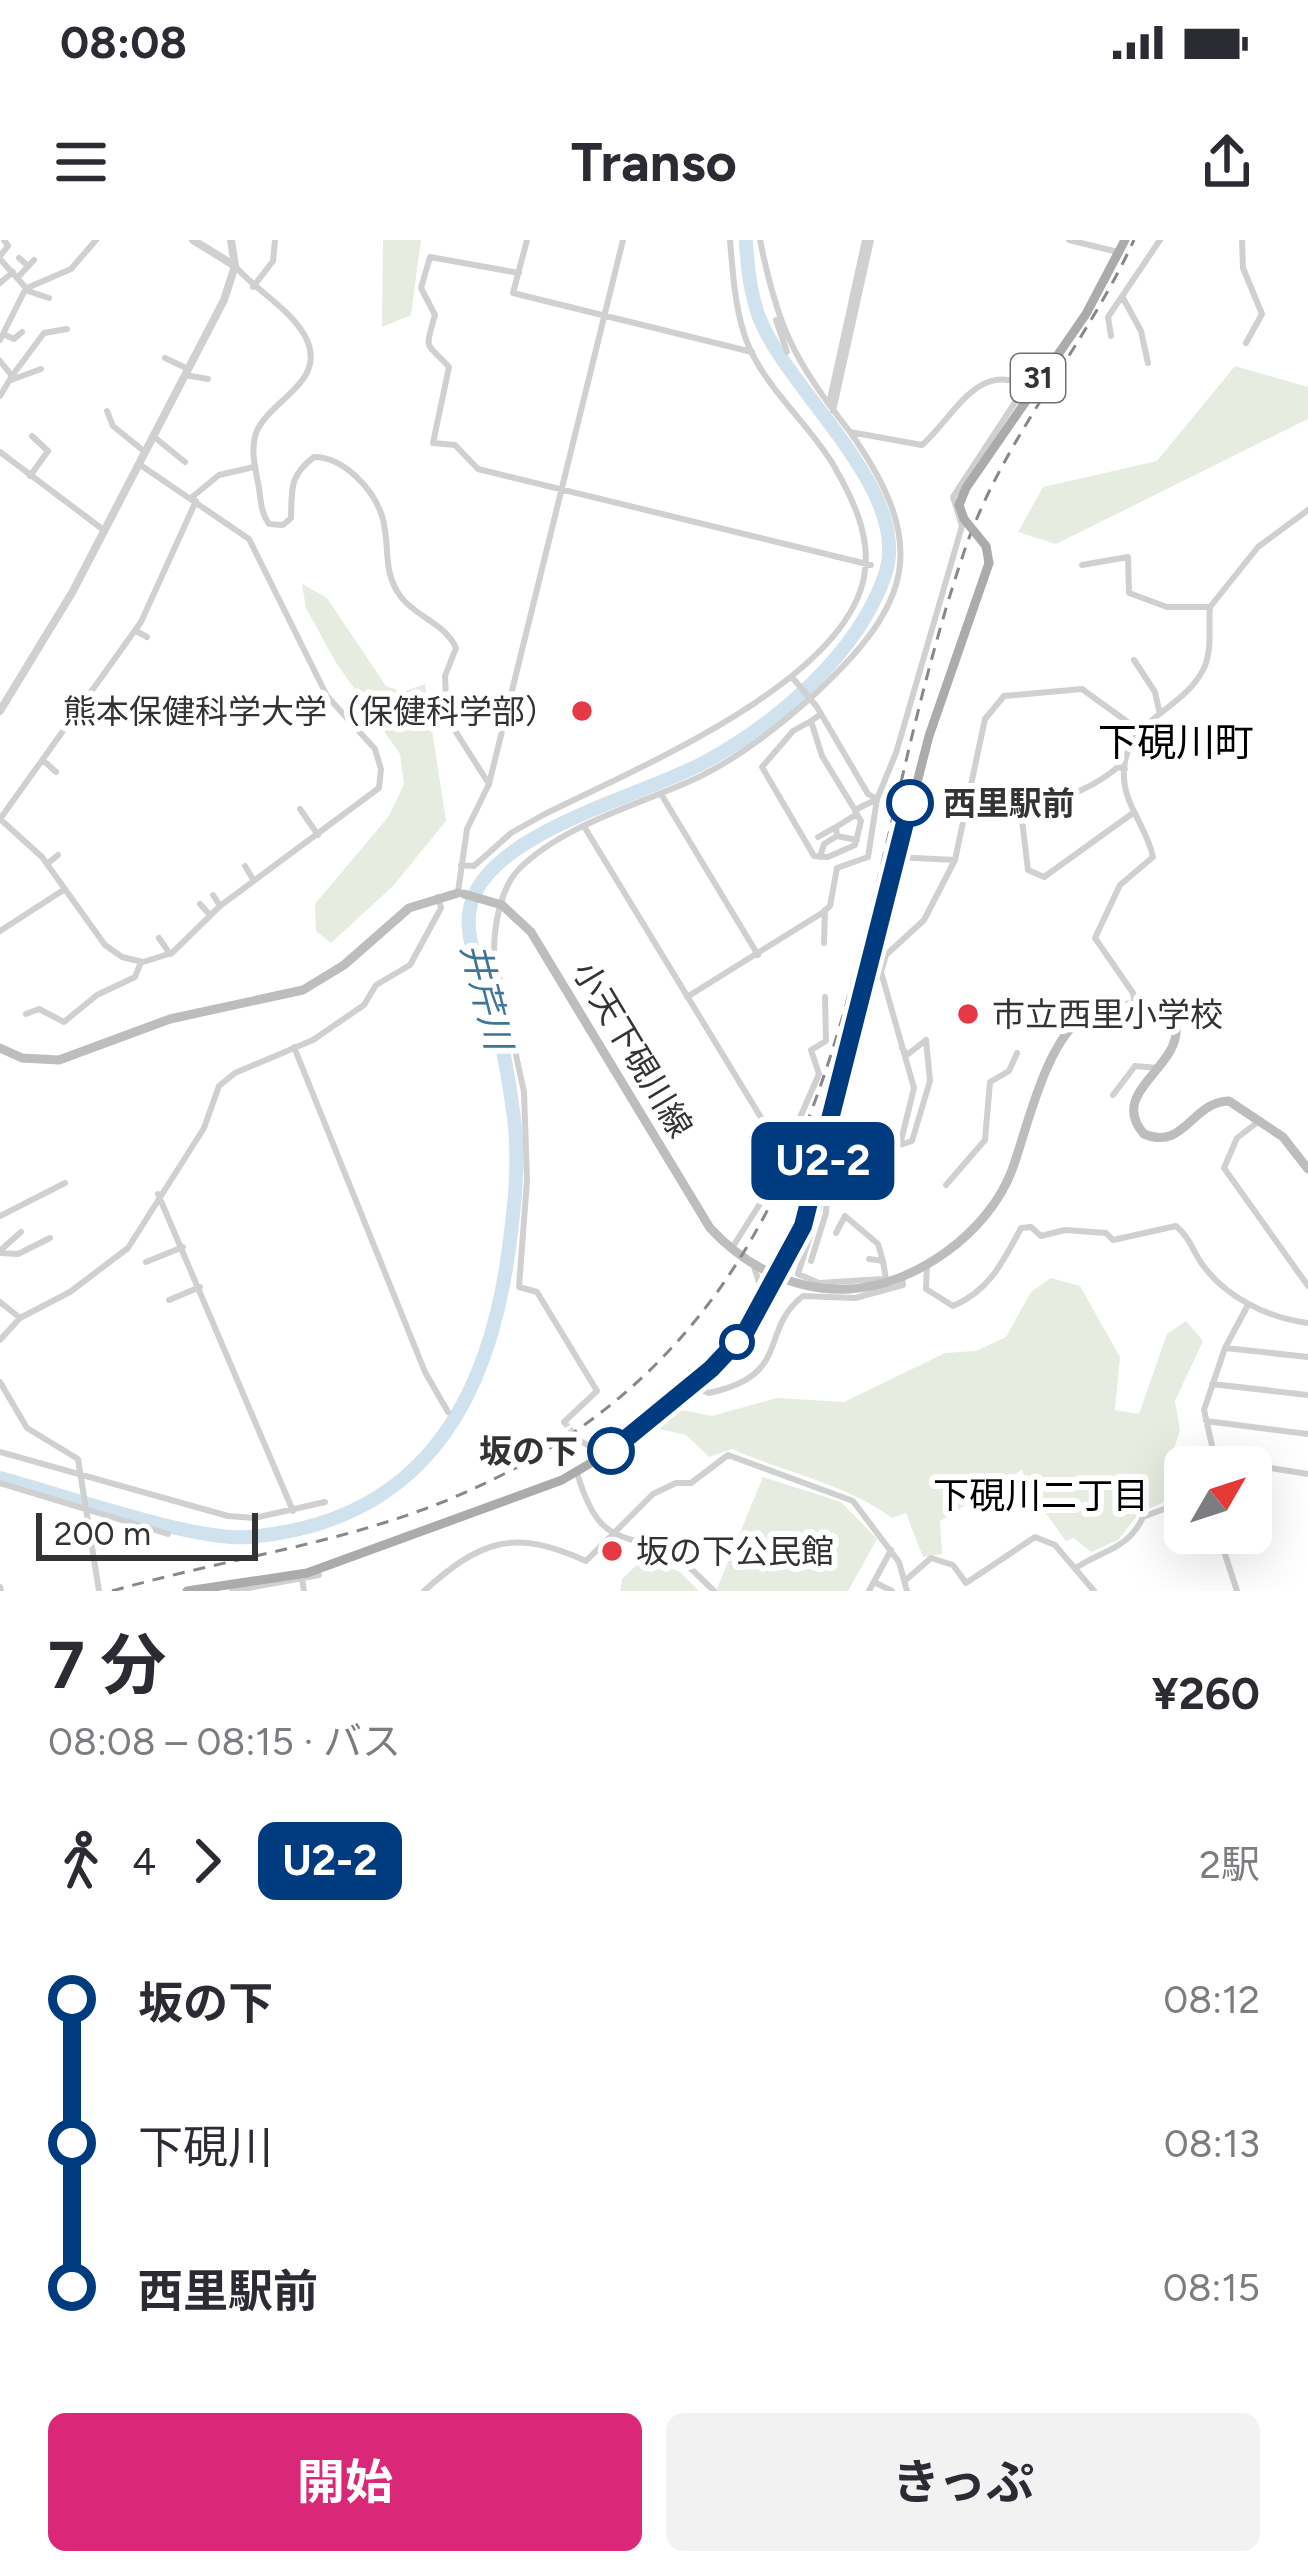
<!DOCTYPE html>
<html lang="ja">
<head>
<meta charset="utf-8">
<style>
	body { margin:0; font-family:Figtree,"Noto Sans JP",sans-serif; background:#f2f2f3; color:#2b2b33; height:100vh; display:flex; flex-direction:column; font-size:45px; white-space:nowrap }
	* { box-sizing:border-box; margin:0 }
	p { font-size:39px; color:#7c7c81 }
	.icon { flex:none; width:66px; height:66px; fill:none; stroke:currentColor; stroke-width:2; stroke-linecap:round; stroke-linejoin:round }
	.map { position:relative; height:1351px; overflow:hidden }
	.side { display:flex; flex-direction:column; background:#fff; flex:1 }
	.side>* { flex:none }
	.badge { padding:0 24px; border-radius:18px; font-size:42px; line-height:78px }
	.needle { width:78px; rotate:51deg }
	.controls { position:absolute; left:1164px; top:1206px; display:grid; gap:24px }
	.controls a { display:grid; place-items:center; width:108px; height:108px; border-radius:18px; background:#fff; box-shadow:0 12px 48px #0002; font-size:60px }
	.scale { position:absolute; left:36px; bottom:30px; width:222px; box-sizing:border-box; padding-left:12px; border:6px solid #333; border-top:0; font-size:33px; line-height:42px; white-space:nowrap; color:#333; -webkit-text-stroke:9px #fff; paint-order:stroke }
	.map>.badge { position:absolute; translate:-50% -50%; box-shadow:0 0 0 6px #fff }
	.legs { display:flex; align-items:center; gap:18px; height:132px; padding:0 48px; font-size:39px }
	.legs p { margin-inline-start:auto }
	.head { display:flex; align-items:center; justify-content:space-between; height:204px; padding:0 48px }
	h1 { font-size:66px; font-weight:700; line-height:90px }
	.action { display:flex; gap:24px; margin-top:auto; padding:24px 48px }
	.action a { flex:1; height:138px; border-radius:18px; background:#db2777; color:#fff; font-size:48px; font-weight:700; line-height:138px; text-align:center }
	.action a+a { background:#f2f2f3; color:#2b2b33 }
	ul { padding:0 48px; list-style:none }
	li { display:flex; align-items:center; gap:42px; height:144px; font-size:45px }
	li i { display:grid; place-items:center; width:18px; height:100%; margin:0 15px; background:currentColor }
	li i::after { content:''; width:30px; height:30px; margin:-15px; border:9px solid; border-radius:50%; background:#fff }
	li p { margin-inline-start:auto }
	li:first-child i { background:linear-gradient(#0000 50%,currentColor 0) }
	li:last-child i { background:linear-gradient(currentColor 50%,#0000 0) }
	.status { display:flex; justify-content:space-between; align-items:center; height:84px; padding:0 60px; background:#fff; direction:ltr }
	.status svg { height:33px; fill:currentColor }
	header { display:flex; justify-content:space-between; align-items:center; height:156px; padding:0 48px; background:#fff; font-size:54px; font-weight:700 }
	.map>svg:first-child { display:block }
	.green { fill:#e6ecdf }
	.lines { fill:none; stroke-linecap:round; stroke-linejoin:round }
	.river { stroke:#cfe2ee; stroke-width:14 }
	.minor-tunnel { stroke:#d6d6d6; stroke-width:6; stroke-dasharray:6 3; stroke-linecap:butt }
	.minor { stroke:#d0d0d0; stroke-width:6 }
	.tertiary { stroke:#d0d0d0; stroke-width:8 }
	.secondary { stroke:#bdbdbd; stroke-width:9 }
	.primary { stroke:#ababab; stroke-width:9 }
	.rail { stroke:#888; stroke-width:3; stroke-dasharray:12 9; stroke-linecap:butt }
	.primary-bridge { stroke:#ababab; stroke-width:9 }
	.line-1-casing { stroke:#fff; stroke-width:27 }
	.line-1 { stroke:#003b80; stroke-width:18 }
	.poi-dot { fill:#e63946; stroke:#fff; stroke-width:4.5 }
	.stop-1-dot { fill:#fff; stroke:#003b80; stroke-width:6 }
	.labels { text-anchor:middle; stroke-width:12; stroke-linejoin:round; paint-order:stroke }
	.shield { fill:#fff; stroke:#707070; stroke-width:3 }
	.shield-label { font-size:30px; font-weight:bold; fill:#333 }
	.poi-label { font-size:33px; fill:#333; stroke:#fff; text-anchor:start }
	.stop-label { font-size:33px; font-weight:bold; fill:#333; stroke:#fff; text-anchor:start }
	.street-label { font-size:33px; fill:#333; stroke:#fff }
	.water-label { font-size:36px; font-style:italic; fill:#3f7597; stroke:#fff }
	.neighbourhood-label { font-size:36px; fill:#000; stroke:#fff }
	.quarter-label { font-size:39px; fill:#000; stroke:#fff }
</style>
</head>
<body>
<div class="status"><b>08:08</b><svg viewBox="0 0 49 12"><path d="M0 12V9h3v3zM5 12V6h3v6zM10 12V3h3v9zM15 12V0h3v12zM26 1h20v11H26zM47 4h2v5h-2z"/></svg></div>
<header><svg class="icon" aria-label="menu" viewBox="0 0 24 24"><path d="M4 6h16M4 12h16M4 18h16"/></svg>Transo<svg class="icon" aria-label="share" viewBox="0 0 24 24"><path d="M12 15V3M7 8l5-5 5 5M5 13v7h14v-7"/></svg></header>
<div class="map">
<svg width="1308" height="1351" viewBox="0 0 1308 1351">
	<rect width="100%" height="100%" fill="#fff"/>
	<!-- green -->
	<path class="green" d="M383,0H421L411,75L382,87Z
		M1235,126L1308,147V179L1056,304L1018,292L1043,247L1157,221Z
		M302,344L327,358L386,446L402,452L425,444L446,581L393,646L331,703L316,691L315,664L389,576L404,544L400,514L335,421L306,368Z
		M1051,1038L1080,1046L1120,1117L1115,1170L1139,1174L1167,1094L1186,1081L1203,1101L1175,1161L1180,1190L1173,1212L1193,1227H1185V1254L1140,1272L1118,1300L1091,1312L1074,1298L1066,1301L1031,1253L1022,1230L940,1281L942,1314L923,1317L906,1273L892,1278C844,1243 786,1233 732,1209L709,1217L686,1195L655,1188L681,1170L712,1176L777,1158L844,1162L945,1113L976,1111L1006,1097L1031,1052Z
		M763,1237L841,1262L877,1299L848,1351H716Z
		M645,1317L680,1332L699,1351H620L622,1339Z"/>
	<g class="lines">
		<!-- river -->
		<path class="river" d="M0,1238C57,1253 196,1302 248,1297C416,1283 486,1170 508,1015C514,971 520,923 514,878C509,840 502,800 492,763C483,732 463,701 470,668C486,592 644,556 705,522C777,483 858,414 885,335C914,251 787,151 759,77C750,52 747,26 746,0"/>
		<!-- minor-tunnel -->
		<path class="minor-tunnel" d="M564,1182L579,1200"/>
		<!-- minor -->
		<path class="minor" d="M527,0L513,53L752,112
			M760,0C778,89 794,120 850,192
			M1069,0L1118,12
			M1242,0L1243,28L1262,74L1246,103
			M0,16L8,6L4,0
			M19,18L28,26
			M0,19L26,48L0,100
			M235,26C255,50 294,71 307,100C326,143 269,160 256,193C250,210 256,231 259,248C261,262 261,273 269,284L283,285L291,278C292,249 289,236 314,217C343,217 373,248 382,276C391,304 381,331 401,357C416,377 446,384 456,408L445,436L447,478L489,544
			M519,33L430,17L421,48L435,75C424,113 426,101 449,127L433,203L455,205L478,229L871,325
			M18,37L34,20
			M0,43L13,32
			M253,47L273,21L275,0
			M27,48L71,29L96,0
			M25,50L49,58
			M1123,58L1141,91L1148,123
			M776,80L787,112
			M3,94L14,99L22,92
			M1111,96L1108,77L1160,0
			M165,118L188,129
			M0,121L12,136L0,156
			M185,135L208,139
			M12,136L44,93L67,89
			M11,140L41,129
			M829,164L865,0
			M107,171L113,186L145,212
			M833,171L871,0
			M153,196L185,222
			M0,212L105,291
			M30,236L48,211L32,196
			M191,258L219,235L254,227
			M1082,325L1128,317L1129,353L1167,367H1210
			M136,391L147,397
			M1134,420L1155,452L1159,470
			M792,437L817,467L868,554L877,559L855,570L822,516L811,481L821,474
			M811,481L793,491L762,527L814,616L828,617L855,605L861,581L855,571
			M44,521L56,532
			M1125,529L1118,527C1087,553 1057,559 1021,572L1028,630L1044,637L1133,573
			M661,554L758,715
			M300,569L318,595
			M0,579L42,617L105,705L122,717L143,722L172,713L220,666L379,548L381,529L375,509L327,456L249,299L139,224
			M0,579L141,382L196,261
			M585,588L785,917
			M837,596L836,587L857,574
			M818,597L836,587
			M820,617L824,604L837,596L857,600
			M896,617L955,620L985,479L1004,456L1082,449L1129,483H1142
			M47,624L58,615
			M461,625L474,626L511,593L543,575C630,531 844,444 864,337C872,298 853,259 834,226C809,184 769,152 749,107C735,74 733,35 730,0
			M245,626L254,641
			M458,652L467,589L489,544L623,0
			M213,655L220,666
			M200,664L210,675
			M0,691L65,649
			M159,698L170,714
			M824,703L825,670
			M868,732H881L914,848L900,905L912,901L930,841L926,800
			M881,732L886,715L924,680L955,620
			M687,757L822,673L830,666L837,628L868,617L877,559L896,513L962,286L953,257L1027,144
			M1135,765L1133,753L1095,698L1120,645L1153,617C1148,590 1126,567 1124,539C1120,480 1181,473 1203,430C1213,411 1208,388 1210,367L1258,307L1308,270
			M26,774L39,769L64,782L97,755L135,737L141,722
			M294,807L425,1132L448,1172
			M902,808L907,815L926,800
			M1113,855L1135,826L1158,828
			M1259,881L1237,898L1224,928L1308,1046
			M946,945L985,900L990,842L1009,831L1017,813
			M158,954L293,1271
			M829,956L822,958L798,1034L819,1043L883,1039
			M0,976L65,943
			M836,993L845,976L878,1004L883,1021
			M732,1008L768,951L819,834L811,810L826,801L825,757
			M2,1009L21,992
			M0,1013L18,1014L50,998
			M869,1019L883,1021L886,1039
			M811,1021L826,973L828,934L821,928
			M146,1022L183,1007
			M927,1024L926,1049L953,1066C989,1051 1003,1022 1021,988L1031,987L1041,996L1065,990L1106,993L1113,1000L1176,986C1191,999 1192,1010 1202,1024C1226,1058 1269,1078 1308,1083
			M169,1060L200,1047
			M0,1062L20,1078
			M1248,1065L1225,1108L1204,1170L1215,1219L1308,1234
			M0,1100L20,1078L70,1052L128,1008L204,888L219,846L235,833L313,800L364,765L376,745L410,725L441,668L438,657
			M1225,1108L1308,1117
			M0,1142L27,1188L78,1219L99,1351
			M1212,1144L1308,1155
			M691,1146L709,1153C793,1135 758,1091 803,1056L855,1058L903,1045L902,1037
			M645,1175C681,1147 752,1094 761,1048L754,1027
			M1206,1181L1308,1194
			M564,1182L597,1151L537,1052L519,1047L527,940L524,852L494,713C494,686 500,648 520,628C566,583 642,564 699,537C742,516 781,485 817,452C912,363 930,305 850,192L922,205C955,177 977,117 1031,148
			M579,1200L589,1206L611,1189L619,1193L649,1176
			M0,1212L228,1276L254,1278L325,1262
			M577,1233C602,1316 625,1285 684,1322L694,1307
			M0,1243L168,1294
			M1218,1293L1237,1351
			M684,1322L714,1351
			M1076,1328C1102,1310 1128,1310 1143,1277L1185,1261
			M302,1339L304,1351
			M907,1339L931,1318L953,1325L966,1343L1035,1297L1055,1305L1094,1351
			M874,1342L892,1351
			M0,1347L1,1351
			M232,1351L319,1335
			M424,1351C481,1300 514,1288 586,1321L653,1254L676,1243H691L728,1215L853,1261L899,1322L907,1351
			M869,1351L891,1310"/>
		<!-- tertiary -->
		<path class="tertiary" d="M193,0L235,26
			M0,471L73,351L224,60L235,26L231,0"/>
		<!-- secondary -->
		<path class="secondary" d="M464,654L502,665L531,692L710,988C746,1027 796,1052 849,1049C915,1046 989,992 1012,930C1028,887 1045,800 1087,774C1106,763 1138,764 1159,768L1176,786C1181,828 1107,852 1144,894C1185,911 1191,862 1229,861L1283,897L1308,929
			M0,808L22,818L59,820L170,779L303,750L344,725L409,668L458,653"/>
		<!-- primary -->
		<path class="primary" d="M964,279L959,265L966,248L1086,74L1125,0
			M187,1351L307,1333L562,1240L611,1211L711,1129L745,1093L803,986L929,496L989,323"/>
		<!-- rail -->
		<path class="rail" d="M112,1351C224,1319 342,1304 450,1259C865,1086 841,676 963,315C1001,200 1084,109 1134,0"/>
		<!-- primary-bridge -->
		<path class="primary-bridge" d="M964,279L986,306L989,323"/>
	</g>
	<g class="lines">
		<!-- line-1 casing -->
		<g class="line-1-casing">
			<path id="line-1" d="M611,1211L711,1129L745,1093L803,986L910,563"/>
		</g>
		<!-- line-1 -->
		<use href="#line-1" class="line-1"/>
	</g>
	<!-- markers -->
	<g class="poi-dot">
		<circle cx="582" cy="471" r="12"/>
		<circle cx="968" cy="774" r="12"/>
		<circle cx="612" cy="1311" r="12"/>
	</g>
	<g class="stop-1-dot">
		<circle cx="910" cy="563" r="21"/>
		<circle cx="737" cy="1102" r="15"/>
		<circle cx="611" cy="1211" r="21"/>
	</g>
	<g class="labels">
		<!-- shield labels -->
		<rect class="shield" x="1011" y="114" width="54" height="48" rx="9"/>
		<g class="shield-label">
			<text x="1038" y="148">31</text>
		</g>
		<!-- poi labels -->
		<g class="poi-label">
			<text x="558" y="483" text-anchor="end">熊本保健科学大学（保健科学部）</text>
			<text x="992" y="786">市立西里小学校</text>
			<text x="636" y="1323">坂の下公民館</text>
		</g>
		<!-- stop labels -->
		<g class="stop-label">
			<text x="943" y="575">西里駅前</text>
			<text x="578" y="1223" text-anchor="end">坂の下</text>
		</g>
		<!-- street labels -->
		<g class="street-label">
			<text transform="translate(633 809) rotate(59)" y="12">小天下硯川線</text>
		</g>
		<!-- water labels -->
		<g class="water-label">
			<text transform="translate(487 756) rotate(76)" y="13">井芹川</text>
		</g>
		<!-- neighbourhood labels -->
		<g class="neighbourhood-label">
			<text x="1041" y="1268">下硯川二丁目</text>
		</g>
		<!-- quarter labels -->
		<g class="quarter-label">
			<text x="1176" y="516">下硯川町</text>
		</g>
	</g>
</svg>
<div class="controls">
<a><svg class="needle" viewBox="-14 -14 28 28"><path d="M0-13l5 13h-10z" fill="#e53935"/><path d="M0 13l5-13h-10z" fill="#7c7c81"/></svg></a>
</div>
<div class="scale">200 m</div>
<b class="badge" style="left:823px;top:921px;background:#003b80;color:#fff">U2-2</b>
</div>
<section class="side">
<div class="head"><div><h1>7 分</h1><p>08:08 – 08:15 · バス</p></div><b>¥260</b></div>
<div class="legs"><svg class="icon" aria-label="walk" viewBox="0 0 24 24"><circle cx="13" cy="4" r="2"/><path d="M13 8l-2 6 4 7M11 14l-3 7M7 12l3-4h3l4 4"/></svg>4<svg class="icon" aria-label="forward" viewBox="0 0 24 24"><path d="M9 5l7 7-7 7"/></svg><b class="badge" style="background:#003b80;color:#fff">U2-2</b><p>2駅</p></div>
<ul>
<li><i style="color:#003b80"></i><b>坂の下</b><p>08:12</p></li>
<li><i style="color:#003b80"></i><span>下硯川</span><p>08:13</p></li>
<li><i style="color:#003b80"></i><b>西里駅前</b><p>08:15</p></li>
</ul>
<div class="action"><a>開始</a><a>きっぷ</a></div>
</section>
</body>
</html>
